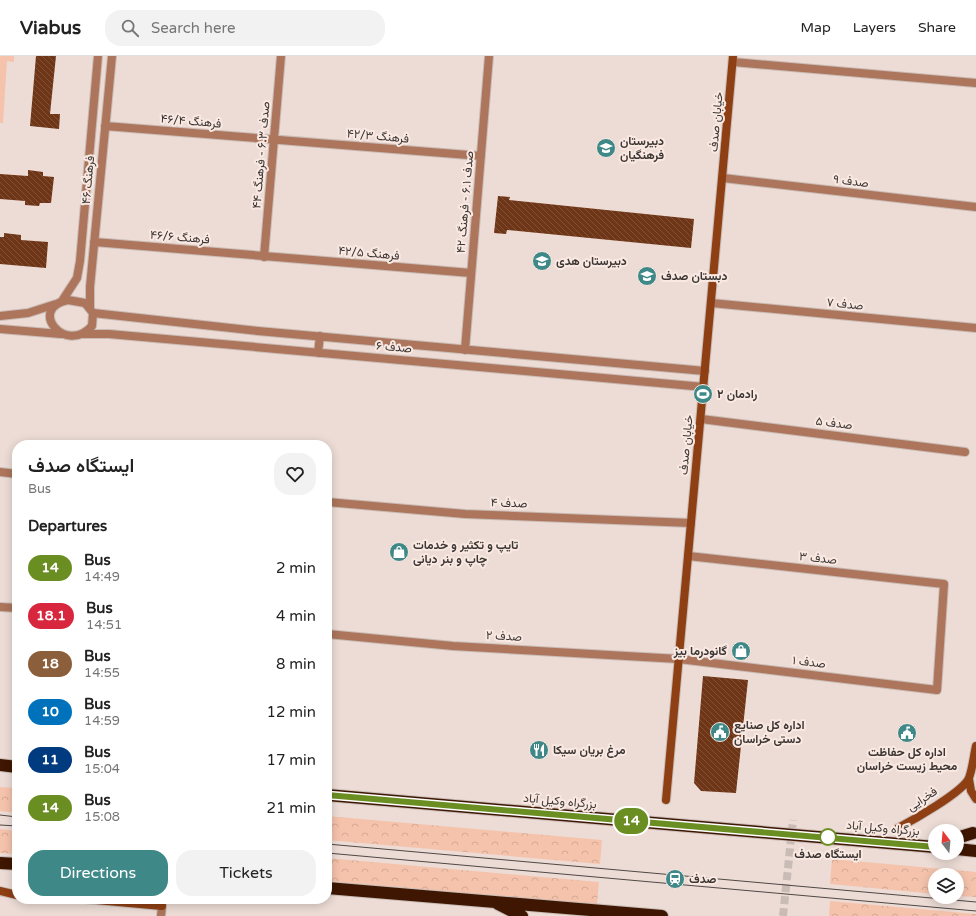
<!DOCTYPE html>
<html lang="en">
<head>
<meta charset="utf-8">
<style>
	body { margin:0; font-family:"Varela Round",Vazirmatn,sans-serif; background:#f2f2f2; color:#222; height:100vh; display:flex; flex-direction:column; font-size:15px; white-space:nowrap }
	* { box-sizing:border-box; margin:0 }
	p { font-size:13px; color:#767676 }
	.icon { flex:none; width:22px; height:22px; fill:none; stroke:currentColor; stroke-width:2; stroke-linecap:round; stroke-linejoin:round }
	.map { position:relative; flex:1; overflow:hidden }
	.side { position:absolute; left:12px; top:384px; width:320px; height:464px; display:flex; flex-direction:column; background:#fff; border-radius:16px; box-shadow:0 2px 10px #0003 }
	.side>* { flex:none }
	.badge { padding:0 8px; border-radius:13px; font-size:14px; line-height:26px }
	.needle { width:26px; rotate:344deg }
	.tools { position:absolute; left:928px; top:768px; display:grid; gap:8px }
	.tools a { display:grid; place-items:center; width:36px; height:36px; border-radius:50%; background:#fff; box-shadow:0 2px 10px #0003; font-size:20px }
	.map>.badge { position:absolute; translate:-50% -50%; box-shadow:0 0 0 2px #fff }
	h2 { padding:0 16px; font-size:15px; line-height:36px }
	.round { display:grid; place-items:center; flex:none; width:42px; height:42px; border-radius:16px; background:#f2f2f2 }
	.overview { display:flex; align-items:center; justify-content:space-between; height:68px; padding:0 16px }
	h1 { font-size:19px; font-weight:600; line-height:30px }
	.cta { display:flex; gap:8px; margin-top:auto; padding:8px 16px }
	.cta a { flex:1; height:46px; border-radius:16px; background:#3f8888; color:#fff; font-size:16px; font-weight:600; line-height:46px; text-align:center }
	.cta a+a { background:#f2f2f2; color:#222 }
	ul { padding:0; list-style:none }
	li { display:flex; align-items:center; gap:12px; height:48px; padding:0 16px }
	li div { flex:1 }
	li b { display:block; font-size:15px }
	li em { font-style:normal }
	li .badge { min-width:44px; font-weight:700; text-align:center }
	header { display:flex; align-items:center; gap:24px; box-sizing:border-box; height:56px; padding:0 20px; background:#fff; border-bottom:1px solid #e0e0e0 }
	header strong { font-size:19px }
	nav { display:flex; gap:22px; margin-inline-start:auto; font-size:14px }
	.search { width:280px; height:36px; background:#f2f2f2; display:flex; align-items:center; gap:10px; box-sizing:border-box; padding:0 14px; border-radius:16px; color:#767676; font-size:15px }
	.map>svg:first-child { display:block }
	.grass { fill:#f5c3ac }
	.forest { fill:url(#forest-crowns) }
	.building { fill:url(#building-back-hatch) }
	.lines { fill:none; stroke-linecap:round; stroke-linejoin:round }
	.street-tunnel { stroke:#c9bbb5; stroke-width:8; stroke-dasharray:8 4; stroke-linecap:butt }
	.street-casing { stroke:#c9bbb5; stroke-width:10 }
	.secondary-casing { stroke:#c9bbb5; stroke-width:10 }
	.highway-casing { stroke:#c9bbb5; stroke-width:14 }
	.street { stroke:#ac755c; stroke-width:8 }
	.secondary { stroke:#8e3f13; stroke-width:8 }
	.highway { stroke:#3e1601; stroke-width:12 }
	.tram { stroke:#504846; stroke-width:1 }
	.line-casing { stroke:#fff; stroke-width:9 }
	.line { stroke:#6b8e23; stroke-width:6 }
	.stop-dot { fill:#fff; stroke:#6b8e23; stroke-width:2 }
	.labels { text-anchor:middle; stroke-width:4; stroke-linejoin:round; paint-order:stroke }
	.street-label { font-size:12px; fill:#3c3634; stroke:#f9e9e2 }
	.poi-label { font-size:12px; font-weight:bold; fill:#3c3634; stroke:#f9e9e2; text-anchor:start }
	.stop-label { font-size:12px; font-weight:bold; fill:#3c3634; stroke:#f9e9e2 }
</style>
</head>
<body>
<header>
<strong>Viabus</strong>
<div class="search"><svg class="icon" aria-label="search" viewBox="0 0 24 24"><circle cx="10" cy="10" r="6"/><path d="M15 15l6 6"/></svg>Search here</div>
<nav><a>Map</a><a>Layers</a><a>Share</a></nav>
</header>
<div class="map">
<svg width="976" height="860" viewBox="0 0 976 860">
	<defs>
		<pattern id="forest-crowns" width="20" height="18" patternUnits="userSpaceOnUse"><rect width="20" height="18" fill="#f5c3ac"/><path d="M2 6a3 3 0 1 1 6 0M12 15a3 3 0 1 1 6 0" fill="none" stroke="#d3a895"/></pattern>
		<pattern id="building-back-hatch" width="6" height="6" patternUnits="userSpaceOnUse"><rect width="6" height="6" fill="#6f3517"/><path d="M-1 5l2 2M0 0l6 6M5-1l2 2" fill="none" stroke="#805139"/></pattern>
	</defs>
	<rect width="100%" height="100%" fill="#ecdcd5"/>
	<!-- grass -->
	<path class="grass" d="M0,0H14V6L7,5L3,67H0Z"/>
	<!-- forest -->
	<path class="forest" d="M0,731L17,732V757L0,755Z
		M327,760L602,784L600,808L327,784Z
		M0,773L17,775V798L0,797Z
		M327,802L599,826L597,848L327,825Z
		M832,803L976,816V841L957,840V819H935V838L830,828Z
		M830,845L976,858V860H829Z"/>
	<!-- building -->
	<path class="building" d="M36,0H56L50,58H60L59,73L30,70Z
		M28,114L43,116V120L54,121L51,147H40L39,150L25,149V145L0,143V118L28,120Z
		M498,140L510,141L509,144L694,163L691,192L507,174L506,178L494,177Z
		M4,177L21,179V184L48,186L46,212L0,208V181H4Z
		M703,620L748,624L736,737L701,735L694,727Z"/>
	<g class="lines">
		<!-- street-tunnel -->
		<path class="street-tunnel" d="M783,860L793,764"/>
		<!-- street casing -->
		<g class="street-casing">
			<path id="street" d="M733,6L976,27
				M105,70L481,100
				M723,122L976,151
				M94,186L471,217
				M264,201L281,0
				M68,244L85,247L93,257L92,270C65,300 27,252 68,244Z
				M62,245L77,222L80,205L98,0
				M711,247L976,272
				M90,251V231L112,0
				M93,257L258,275L705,315
				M0,260L28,257L56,248
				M0,273L61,278
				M82,278H109L704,331
				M465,294L489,0
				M318,297L320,280
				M701,363L965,396
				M0,416L17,418
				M327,446L465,458L691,467
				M0,551L17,552
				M327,578L453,590L679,603L937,634L944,528L688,500
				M161,860L162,850"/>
		</g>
		<!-- secondary casing -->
		<g class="secondary-casing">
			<path id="secondary" d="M969,723L971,735L976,743
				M666,744L733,0
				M898,772C915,763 959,738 968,724C972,717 974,698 976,690
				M0,835L17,839
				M33,843H51
				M85,843L162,850"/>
		</g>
		<!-- highway casing -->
		<g class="highway-casing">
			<path id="highway" d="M0,709L17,711
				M327,739L935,791
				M957,782L973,777
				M957,793L976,795
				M0,807L17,808
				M327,832L662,860
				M498,848L522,860"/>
		</g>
		<!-- street -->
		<use href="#street" class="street"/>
		<!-- secondary -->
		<use href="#secondary" class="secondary"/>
		<!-- highway -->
		<use href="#highway" class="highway"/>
		<!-- tram -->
		<path class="tram" d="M0,759L17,761
			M0,769L17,770
			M327,788L976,846
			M327,797L976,855"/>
	</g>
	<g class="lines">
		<!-- line casing -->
		<g class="line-casing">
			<path id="line" d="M327,739L935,791"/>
		</g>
		<!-- line -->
		<use href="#line" class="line"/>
	</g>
	<!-- icons -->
	<defs>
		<g id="school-disc" transform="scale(1)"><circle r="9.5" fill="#3f8888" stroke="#f9e9e2"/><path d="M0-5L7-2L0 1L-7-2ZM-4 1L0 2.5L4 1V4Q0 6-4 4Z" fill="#fff"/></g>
		<g id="stadium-disc" transform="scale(1)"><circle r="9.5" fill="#3f8888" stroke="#f9e9e2"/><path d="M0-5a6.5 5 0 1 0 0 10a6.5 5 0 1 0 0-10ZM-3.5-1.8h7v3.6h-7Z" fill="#fff"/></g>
		<g id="shop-disc" transform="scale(1)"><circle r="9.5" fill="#3f8888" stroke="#f9e9e2"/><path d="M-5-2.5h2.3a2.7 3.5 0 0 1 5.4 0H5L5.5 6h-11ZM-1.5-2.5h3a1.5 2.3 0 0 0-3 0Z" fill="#fff"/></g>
		<g id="civic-disc" transform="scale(1)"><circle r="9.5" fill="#3f8888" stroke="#f9e9e2"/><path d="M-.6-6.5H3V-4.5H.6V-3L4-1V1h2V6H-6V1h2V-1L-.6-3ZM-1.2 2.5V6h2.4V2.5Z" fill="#fff"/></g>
		<g id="restaurant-disc" transform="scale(1)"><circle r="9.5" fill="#3f8888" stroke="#f9e9e2"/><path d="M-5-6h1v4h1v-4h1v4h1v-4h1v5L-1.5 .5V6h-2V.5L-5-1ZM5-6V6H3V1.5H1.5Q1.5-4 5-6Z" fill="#fff"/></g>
		<g id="station-disc" transform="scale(1)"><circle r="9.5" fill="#3f8888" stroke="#f9e9e2"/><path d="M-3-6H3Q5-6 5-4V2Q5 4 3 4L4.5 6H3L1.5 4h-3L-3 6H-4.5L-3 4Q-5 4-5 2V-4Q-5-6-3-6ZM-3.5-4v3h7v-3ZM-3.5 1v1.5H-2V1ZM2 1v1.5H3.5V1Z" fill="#fff"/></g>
	</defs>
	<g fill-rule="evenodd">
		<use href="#school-disc" x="606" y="92"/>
		<use href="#school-disc" x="542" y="205"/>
		<use href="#school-disc" x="647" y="220"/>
		<use href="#stadium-disc" x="703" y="338"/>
		<use href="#shop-disc" x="399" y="496"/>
		<use href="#shop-disc" x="741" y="595"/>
		<use href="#civic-disc" x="720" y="676"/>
		<use href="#civic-disc" x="907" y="677"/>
		<use href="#restaurant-disc" x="539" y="694"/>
		<use href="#station-disc" x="675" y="823"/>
	</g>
	<!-- markers -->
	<circle class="stop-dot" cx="828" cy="781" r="8"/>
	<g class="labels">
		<!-- street labels -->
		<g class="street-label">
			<text transform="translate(191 65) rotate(5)" y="4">فرهنگ ۴۶/۴</text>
			<text transform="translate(716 66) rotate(-85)" y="4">خیابان صدف</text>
			<text transform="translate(378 80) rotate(5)" y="4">فرهنگ ۴۲/۳</text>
			<text transform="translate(261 99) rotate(-85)" y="4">صدف ۶.۳ - فرهنگ ۴۴</text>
			<text transform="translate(88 124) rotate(-85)" y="4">فرهنگ ۴۶</text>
			<text transform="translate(851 125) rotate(7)" y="4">صدف ۹</text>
			<text transform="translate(465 146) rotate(-85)" y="4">صدف ۶.۱ - فرهنگ ۴۲</text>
			<text transform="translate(180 181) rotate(5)" y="4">فرهنگ ۴۶/۶</text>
			<text transform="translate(369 197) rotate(5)" y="4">فرهنگ ۴۲/۵</text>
			<text transform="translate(845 248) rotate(6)" y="4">صدف ۷</text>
			<text transform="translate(394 291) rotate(5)" y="4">صدف ۶</text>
			<text transform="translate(834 367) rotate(7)" y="4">صدف ۵</text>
			<text transform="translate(686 389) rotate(-85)" y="4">خیابان صدف</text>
			<text transform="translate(509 447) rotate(2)" y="4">صدف ۴</text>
			<text transform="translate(818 502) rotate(6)" y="4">صدف ۳</text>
			<text transform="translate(504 580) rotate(3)" y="4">صدف ۲</text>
			<text transform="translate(809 606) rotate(7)" y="4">صدف ۱</text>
			<text transform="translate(922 743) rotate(-33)" y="4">فخرایی</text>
			<text transform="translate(560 745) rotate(5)" y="4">بزرگراه وکیل آباد</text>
			<text transform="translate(883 772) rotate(5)" y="4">بزرگراه وکیل آباد</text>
		</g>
		<!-- poi labels -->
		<g class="poi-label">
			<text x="620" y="89">دبیرستان<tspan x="620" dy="14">فرهنگیان</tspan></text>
			<text x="556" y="209">دبیرستان هدی</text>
			<text x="661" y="224">دبستان صدف</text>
			<text x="717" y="342">رادمان ۲</text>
			<text x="413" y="493">تایپ و تکثیر و خدمات<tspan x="413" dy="14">چاپ و بنر دیانی</tspan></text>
			<text x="727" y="599" text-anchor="end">گانودرما بیز</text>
			<text x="734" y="673">اداره کل صنایع<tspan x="734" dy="14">دستی خراسان</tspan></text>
			<text x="553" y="698">مرغ بریان سیکا</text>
			<text x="907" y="700" text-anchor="middle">اداره کل حفاظت<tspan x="907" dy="14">محیط زیست خراسان</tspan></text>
			<text x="689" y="827">صدف</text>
		</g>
		<!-- stop labels -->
		<g class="stop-label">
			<text x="828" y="802">ایستگاه صدف</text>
		</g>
	</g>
</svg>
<div class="tools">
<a><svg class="needle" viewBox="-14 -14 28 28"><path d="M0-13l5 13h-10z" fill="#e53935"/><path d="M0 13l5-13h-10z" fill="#767676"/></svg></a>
<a><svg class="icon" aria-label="layers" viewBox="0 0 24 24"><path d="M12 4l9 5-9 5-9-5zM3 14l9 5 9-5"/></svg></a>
</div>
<b class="badge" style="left:631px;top:765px;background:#6b8e23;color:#fff">14</b>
<section class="side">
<div class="overview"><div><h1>ایستگاه صدف</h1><p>Bus</p></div><a class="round"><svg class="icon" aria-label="heart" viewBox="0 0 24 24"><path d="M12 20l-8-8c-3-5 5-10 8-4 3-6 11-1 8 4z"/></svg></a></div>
<h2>Departures</h2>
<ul>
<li><span class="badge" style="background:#6b8e23;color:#fff">14</span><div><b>Bus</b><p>14:49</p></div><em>2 min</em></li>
<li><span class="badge" style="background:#d7263d;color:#fff">18.1</span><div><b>Bus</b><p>14:51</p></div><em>4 min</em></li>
<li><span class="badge" style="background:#8b5e3c;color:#fff">18</span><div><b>Bus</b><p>14:55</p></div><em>8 min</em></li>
<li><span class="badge" style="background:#0072bc;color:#fff">10</span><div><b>Bus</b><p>14:59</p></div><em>12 min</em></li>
<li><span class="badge" style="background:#003b80;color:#fff">11</span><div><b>Bus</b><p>15:04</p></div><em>17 min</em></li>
<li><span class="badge" style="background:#6b8e23;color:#fff">14</span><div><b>Bus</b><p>15:08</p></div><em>21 min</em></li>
</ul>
<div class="cta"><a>Directions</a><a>Tickets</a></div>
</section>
</div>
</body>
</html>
